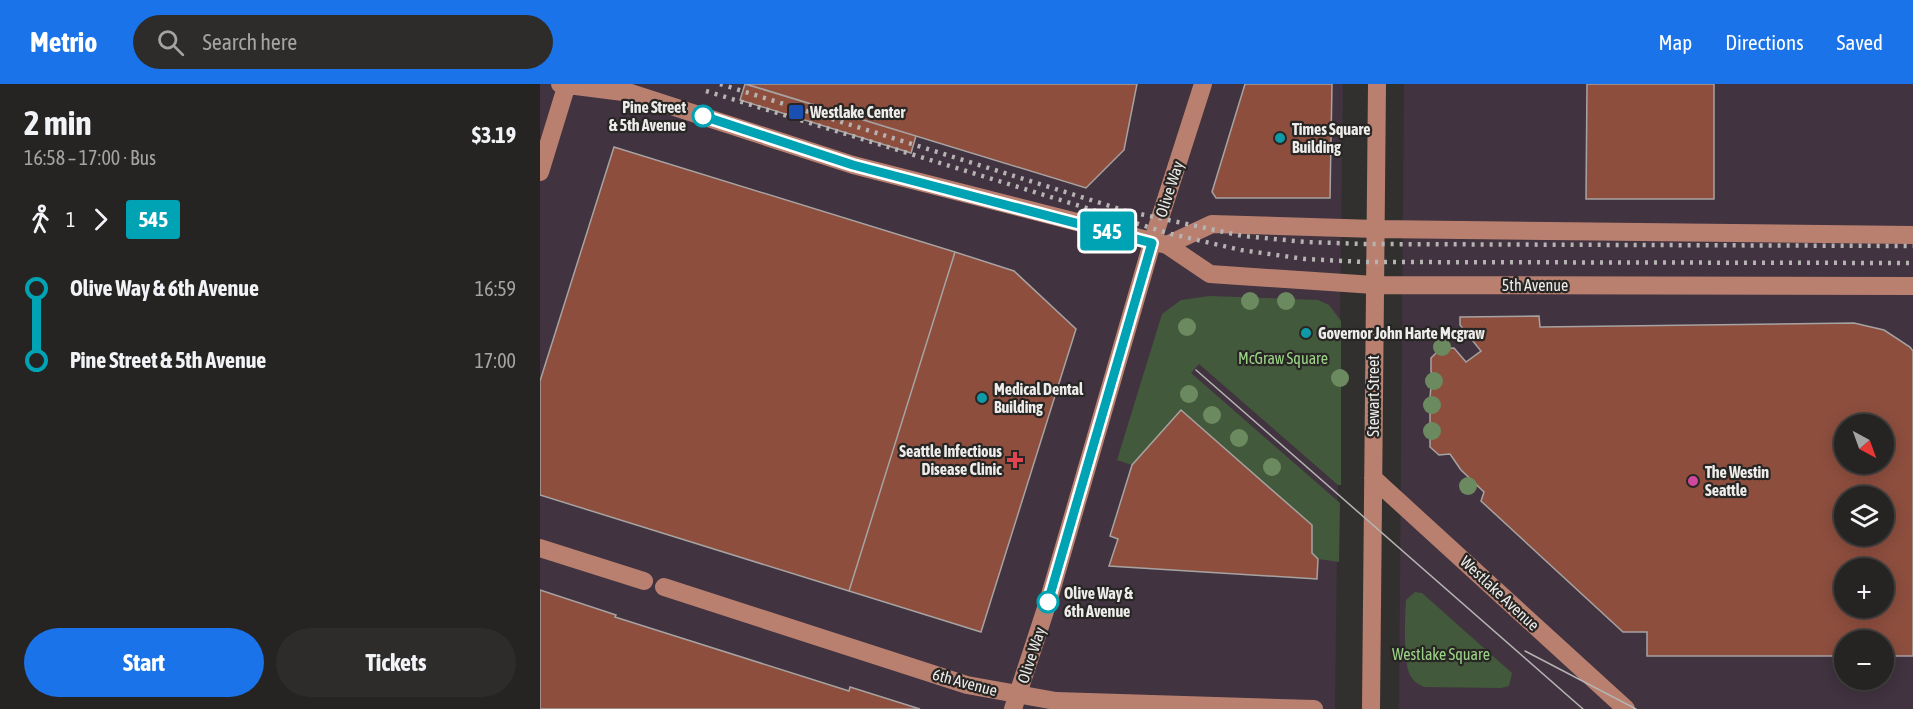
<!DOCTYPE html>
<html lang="en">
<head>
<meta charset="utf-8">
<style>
	body { margin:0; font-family:"Asap Condensed",sans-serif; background:#2e2c2a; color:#f1f3f6; height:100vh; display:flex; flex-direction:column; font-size:22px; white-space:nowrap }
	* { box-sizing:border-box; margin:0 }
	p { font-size:20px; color:#a4a4a5 }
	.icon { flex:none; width:33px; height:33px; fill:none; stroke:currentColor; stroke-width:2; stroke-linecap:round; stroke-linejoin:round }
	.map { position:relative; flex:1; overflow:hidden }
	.side { display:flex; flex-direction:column; background:#262422; width:540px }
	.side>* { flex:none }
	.badge { padding:0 12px; border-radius:4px; font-size:21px; line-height:39px }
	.needle { width:39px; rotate:139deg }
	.buttons { position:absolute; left:1294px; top:330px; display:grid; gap:12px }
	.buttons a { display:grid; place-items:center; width:60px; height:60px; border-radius:50%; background:#262422; box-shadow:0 3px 15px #0003,0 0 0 2px #424140; font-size:30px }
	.map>.badge { position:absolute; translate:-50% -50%; box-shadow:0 0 0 3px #fff }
	.legs { display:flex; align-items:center; gap:9px; height:66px; padding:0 24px; font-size:20px }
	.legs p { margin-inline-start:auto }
	.summary { display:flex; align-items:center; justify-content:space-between; height:102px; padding:0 24px }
	h1 { font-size:33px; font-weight:700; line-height:45px }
	.action { display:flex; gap:12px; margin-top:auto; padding:12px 24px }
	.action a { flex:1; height:69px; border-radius:36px; background:#1a73e8; color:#fff; font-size:24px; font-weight:700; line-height:69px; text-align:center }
	.action a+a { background:#2e2c2a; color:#f1f3f6 }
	ul { padding:0 24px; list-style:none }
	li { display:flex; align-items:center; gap:21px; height:72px; font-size:22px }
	li i { display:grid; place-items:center; width:9px; height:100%; margin:0 8px; background:currentColor }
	li i::after { content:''; width:15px; height:15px; margin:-8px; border:4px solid; border-radius:50%; background:#262422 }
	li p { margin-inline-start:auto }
	li:first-child i { background:linear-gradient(#0000 50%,currentColor 0) }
	li:last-child i { background:linear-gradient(currentColor 50%,#0000 0) }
	header { display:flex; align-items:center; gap:36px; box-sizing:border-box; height:84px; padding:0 30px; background:#1a73e8; color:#fff }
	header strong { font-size:28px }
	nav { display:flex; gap:33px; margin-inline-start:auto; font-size:21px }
	.search { width:420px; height:54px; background:#2e2c2a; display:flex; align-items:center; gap:15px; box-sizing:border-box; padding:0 21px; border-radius:33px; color:#a4a4a5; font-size:22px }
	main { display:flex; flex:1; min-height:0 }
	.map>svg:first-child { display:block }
	.commercial { fill:#413340; fill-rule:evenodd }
	.green { fill:#43593b }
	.building { fill:#8d4e3e; stroke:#a7a3a2; stroke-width:1.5; fill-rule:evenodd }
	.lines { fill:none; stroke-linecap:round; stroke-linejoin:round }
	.major { stroke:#b98070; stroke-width:18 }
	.tram { stroke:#b5b4b2; stroke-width:1.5 }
	.rail { stroke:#b5b4b2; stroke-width:4.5; stroke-dasharray:3 6; stroke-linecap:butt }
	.tree { fill:#6c8a5f }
	.line-1-casing { stroke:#fff; stroke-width:14 }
	.line-1 { stroke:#00a3b4; stroke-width:9 }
	.transit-dot { fill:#1a4fb4; stroke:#282624; stroke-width:2 }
	.stop-1-dot { fill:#fff; stroke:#00a3b4; stroke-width:3 }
	.culture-dot { fill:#0f9aa8; stroke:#282624; stroke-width:2 }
	.health-dot { fill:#e0444e; stroke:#282624; stroke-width:2 }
	.hotel-dot { fill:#d1479c; stroke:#282624; stroke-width:2 }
	.labels { text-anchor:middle; stroke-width:4.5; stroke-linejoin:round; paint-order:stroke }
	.stop-label { font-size:16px; font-weight:bold; fill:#edecea; stroke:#282624; text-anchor:end }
	.poi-label { font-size:16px; font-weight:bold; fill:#edecea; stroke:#282624; text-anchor:start }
	.street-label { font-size:16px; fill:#edecea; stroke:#282624 }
	.park-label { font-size:16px; fill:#9cd487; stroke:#282624 }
</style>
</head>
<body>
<header>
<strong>Metrio</strong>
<div class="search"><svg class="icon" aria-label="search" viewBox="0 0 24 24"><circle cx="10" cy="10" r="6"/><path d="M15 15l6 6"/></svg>Search here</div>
<nav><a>Map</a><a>Directions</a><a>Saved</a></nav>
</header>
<main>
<section class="side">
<div class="summary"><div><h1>2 min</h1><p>16:58 – 17:00 · Bus</p></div><b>$3.19</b></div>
<div class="legs"><svg class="icon" aria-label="walk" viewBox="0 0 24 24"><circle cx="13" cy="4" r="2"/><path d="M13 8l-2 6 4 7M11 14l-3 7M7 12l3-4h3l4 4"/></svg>1<svg class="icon" aria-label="forward" viewBox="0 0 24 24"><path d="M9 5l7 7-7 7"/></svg><b class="badge" style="background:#00a3b4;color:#fff">545</b></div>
<ul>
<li><i style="color:#00a3b4"></i><b>Olive Way &amp; 6th Avenue</b><p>16:59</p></li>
<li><i style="color:#00a3b4"></i><b>Pine Street &amp; 5th Avenue</b><p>17:00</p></li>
</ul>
<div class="action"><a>Start</a><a>Tickets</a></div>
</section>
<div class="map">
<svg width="1373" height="625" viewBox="0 0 1373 625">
	<rect width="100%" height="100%" fill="#32302e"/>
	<!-- commercial -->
	<path class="commercial" d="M0,0H803L795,625H0Z
		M864,0H1373V625H859ZM1305,340H1344V380H1305ZM1305,412H1344V452H1305ZM1305,484H1344V524H1305ZM1305,556H1344V596H1305Z"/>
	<!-- green -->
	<path class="green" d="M669,212L778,216L789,221L801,237V401H798L659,280L651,289L800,419L799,478L778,475L772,469V441L641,326L592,381L577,376L622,230L641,216Z
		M875,508L882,509L972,589L969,602L961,604L884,603C878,600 873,597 870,591C863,577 865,532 866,516Z"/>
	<!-- building -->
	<path class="building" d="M205,0L376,52L371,69L200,16Z
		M206,0H597L584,66L546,104Z
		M705,0H792L790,114H676L672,108Z
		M1047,0H1174V115H1046Z
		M74,63L415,168L309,507L0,411V297Z
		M415,168L474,187L536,245L441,548L309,507Z
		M999,232L1000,243L1314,239L1344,246L1370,263L1373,267V572H1344V556H1305V572H1107V548H1083L941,417L944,408L921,386L910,370L899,371L890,363V353L896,347L890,339V328L897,322L890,314L891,302L899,297L891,288V274L900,265L914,264L926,278L941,267L920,241V233ZM1305,340H1344V380H1305ZM1305,412H1344V452H1305ZM1305,484H1344V524H1305Z
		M641,326L772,441V469L778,475L777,495L569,482L578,455L570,452L592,381Z
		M0,506L76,531L75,533L309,607L310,603L380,625H0Z"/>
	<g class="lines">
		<!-- major -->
		<path class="major" d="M20,0L91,9L313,81L627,161L670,190L834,201L1373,202
			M0,88L27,0
			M627,161L672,140L836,145L1373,151
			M833,394L1086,625
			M0,464L104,497
			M124,503L427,601L516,617L774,625
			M473,625L508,518L612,159L663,0
			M831,625L837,0"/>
		<!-- tram -->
		<path class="tram" d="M656,286L1043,625
			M985,567L1096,625"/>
		<!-- rail -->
		<path class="rail" d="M180,0L586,127L703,152L766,158L825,160L1373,162
			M166,7L631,150L701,166L765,175L824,178L1373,179"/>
	</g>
	<!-- trees -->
	<g class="tree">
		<circle cx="710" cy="217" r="9"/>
		<circle cx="746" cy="217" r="9"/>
		<circle cx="647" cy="243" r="9"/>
		<circle cx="902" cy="263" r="9"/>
		<circle cx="800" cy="294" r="9"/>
		<circle cx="894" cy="297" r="9"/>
		<circle cx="649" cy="310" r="9"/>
		<circle cx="892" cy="321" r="9"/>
		<circle cx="672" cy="331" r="9"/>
		<circle cx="892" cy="347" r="9"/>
		<circle cx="699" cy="354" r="9"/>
		<circle cx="732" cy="383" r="9"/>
		<circle cx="928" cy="402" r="9"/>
	</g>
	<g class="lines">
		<!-- line-1 casing -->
		<g class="line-1-casing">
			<path id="line-1" d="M163,32L313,81L612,159L508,518"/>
		</g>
		<!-- line-1 -->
		<use href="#line-1" class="line-1"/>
	</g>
	<!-- markers -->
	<rect class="transit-dot" x="248" y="20" width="16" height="16" rx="3"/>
	<g class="stop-1-dot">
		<circle cx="163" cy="32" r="10"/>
		<circle cx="508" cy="518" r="10"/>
	</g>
	<g class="culture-dot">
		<circle cx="740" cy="54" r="6"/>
		<circle cx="766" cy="249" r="6"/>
		<circle cx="442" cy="314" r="6"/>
	</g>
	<path class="health-dot" d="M472 367h6v6h6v6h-6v6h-6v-6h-6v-6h6z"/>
	<circle class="hotel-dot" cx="1153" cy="397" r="6"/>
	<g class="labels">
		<!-- stop labels -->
		<g class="stop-label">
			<text x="146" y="29">Pine Street<tspan x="146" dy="18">&amp; 5th Avenue</tspan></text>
			<text x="524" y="515" text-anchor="start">Olive Way &amp;<tspan x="524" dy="18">6th Avenue</tspan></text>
		</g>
		<!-- poi labels -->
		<g class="poi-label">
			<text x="270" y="34">Westlake Center</text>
			<text x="752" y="51">Times Square<tspan x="752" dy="18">Building</tspan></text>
			<text x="778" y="255">Governor John Harte Mcgraw</text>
			<text x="454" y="311">Medical Dental<tspan x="454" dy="18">Building</tspan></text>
			<text x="462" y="373" text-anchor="end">Seattle Infectious<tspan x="462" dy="18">Disease Clinic</tspan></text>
			<text x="1165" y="394">The Westin<tspan x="1165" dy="18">Seattle</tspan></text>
		</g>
		<!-- street labels -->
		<g class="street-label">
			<text transform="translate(629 105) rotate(-72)" y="6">Olive Way</text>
			<text x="995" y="207">5th Avenue</text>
			<text transform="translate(833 312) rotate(-90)" y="6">Stewart Street</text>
			<text transform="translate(960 509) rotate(43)" y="6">Westlake Avenue</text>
			<text transform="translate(491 571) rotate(-72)" y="6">Olive Way</text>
			<text transform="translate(425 598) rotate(15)" y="6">6th Avenue</text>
		</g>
		<!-- park labels -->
		<g class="park-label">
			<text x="743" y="280">McGraw Square</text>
			<text x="901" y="576">Westlake Square</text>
		</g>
	</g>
</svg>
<div class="buttons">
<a><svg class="needle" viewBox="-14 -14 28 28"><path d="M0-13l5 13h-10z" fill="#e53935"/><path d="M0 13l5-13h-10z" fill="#a4a4a5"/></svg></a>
<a><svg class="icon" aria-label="layers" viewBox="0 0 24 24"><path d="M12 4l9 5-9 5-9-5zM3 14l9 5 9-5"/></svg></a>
<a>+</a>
<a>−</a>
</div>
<b class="badge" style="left:567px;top:147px;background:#00a3b4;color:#fff">545</b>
</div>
</main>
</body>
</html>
